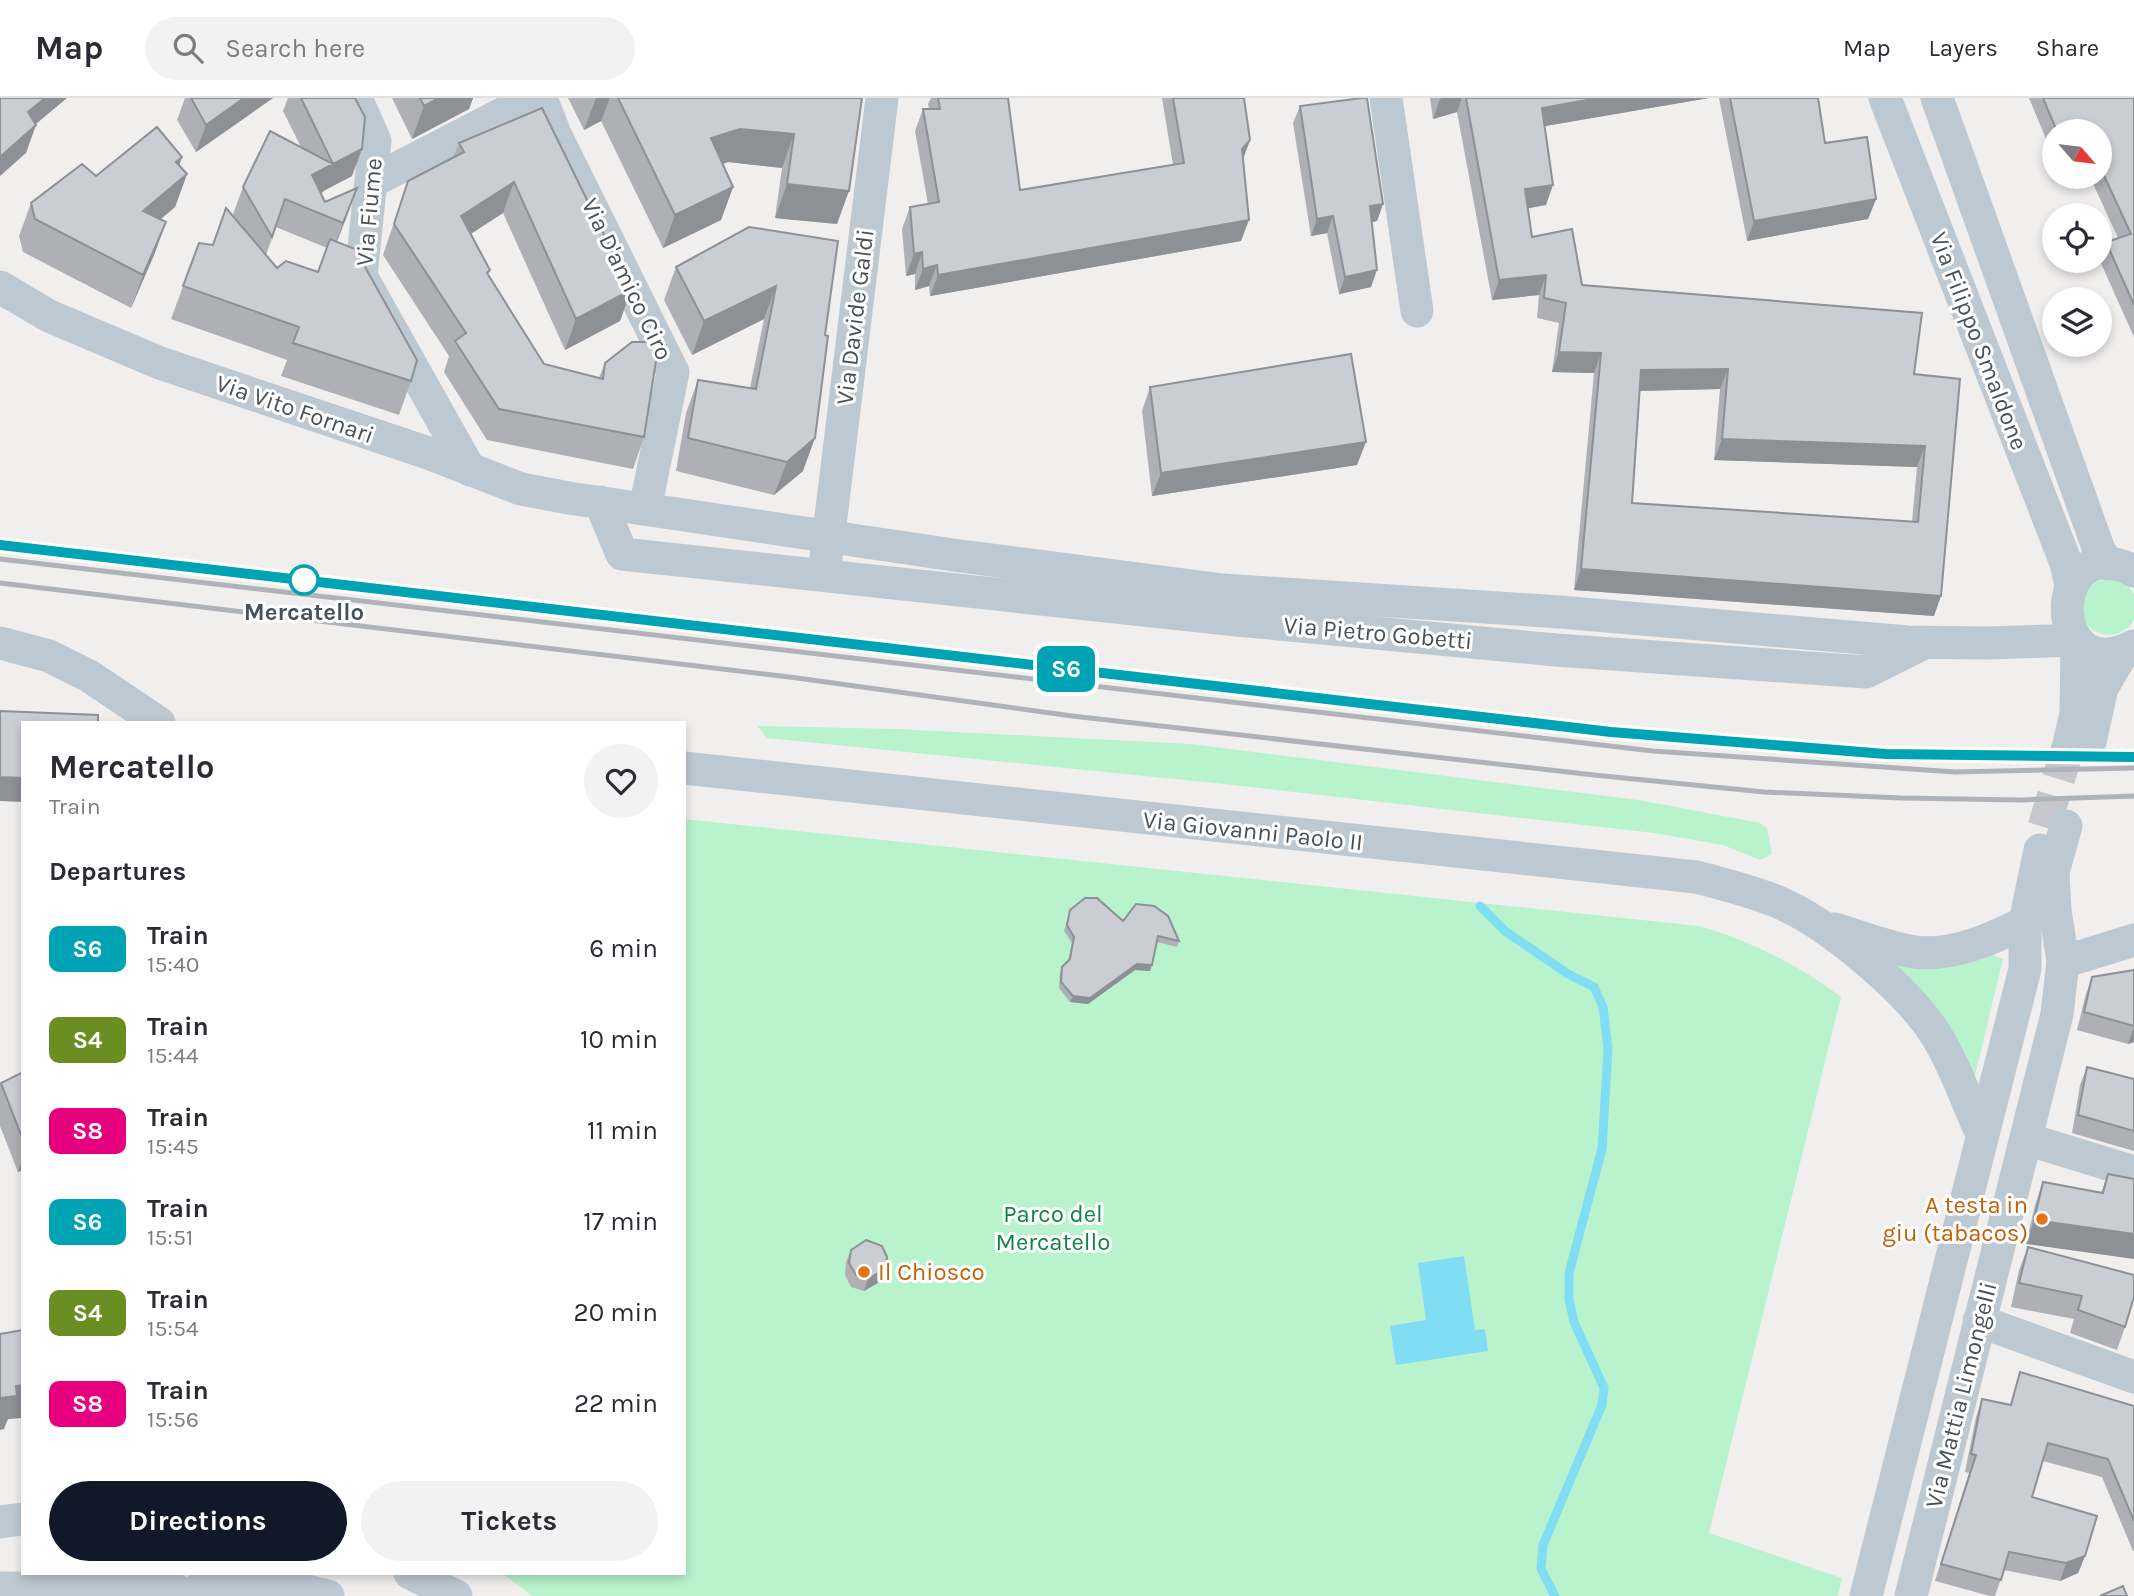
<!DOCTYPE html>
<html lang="en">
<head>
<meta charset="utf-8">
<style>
	body { margin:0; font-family:Karla,sans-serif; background:#f2f2f3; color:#2b2b33; height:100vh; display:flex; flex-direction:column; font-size:26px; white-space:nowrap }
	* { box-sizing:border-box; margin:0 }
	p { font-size:23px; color:#7c7c81 }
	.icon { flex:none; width:38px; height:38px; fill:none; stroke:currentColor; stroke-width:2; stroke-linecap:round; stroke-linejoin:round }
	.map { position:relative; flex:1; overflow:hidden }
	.side { position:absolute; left:21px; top:623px; width:665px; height:854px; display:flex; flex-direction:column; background:#fff; border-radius:0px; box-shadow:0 4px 10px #0003 }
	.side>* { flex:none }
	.badge { padding:0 14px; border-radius:10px; font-size:24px; line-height:46px }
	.needle { width:46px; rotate:118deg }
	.buttons { position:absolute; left:2042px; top:21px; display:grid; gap:14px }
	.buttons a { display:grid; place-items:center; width:70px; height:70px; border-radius:50%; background:#fff; box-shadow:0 4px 10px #0003; font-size:35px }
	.map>.badge { position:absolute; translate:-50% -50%; box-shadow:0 0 0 4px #fff }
	h2 { padding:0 28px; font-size:26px; line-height:63px }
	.round { display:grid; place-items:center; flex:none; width:74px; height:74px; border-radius:37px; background:#f2f2f3 }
	.head { display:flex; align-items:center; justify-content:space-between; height:119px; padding:0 28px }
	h1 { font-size:33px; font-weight:700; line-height:52px }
	.action { display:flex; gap:14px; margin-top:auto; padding:14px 28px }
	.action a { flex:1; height:80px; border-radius:42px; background:#111827; color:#fff; font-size:28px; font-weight:700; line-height:80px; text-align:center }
	.action a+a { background:#f2f2f3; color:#2b2b33 }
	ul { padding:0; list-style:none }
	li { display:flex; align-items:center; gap:21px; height:91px; padding:0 28px }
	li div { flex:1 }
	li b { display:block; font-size:26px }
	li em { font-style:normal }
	li .badge { min-width:77px; font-weight:700; text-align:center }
	header { display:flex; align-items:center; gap:42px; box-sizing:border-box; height:98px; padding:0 35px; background:#fff; border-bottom:2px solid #e1e1e2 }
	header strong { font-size:33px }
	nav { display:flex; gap:38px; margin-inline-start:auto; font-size:24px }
	.search { width:490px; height:63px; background:#f2f2f3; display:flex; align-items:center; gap:18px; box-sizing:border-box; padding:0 24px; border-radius:38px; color:#7c7c81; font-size:26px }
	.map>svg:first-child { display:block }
	.green { fill:#b8f3ce }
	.water { fill:#81ddf3 }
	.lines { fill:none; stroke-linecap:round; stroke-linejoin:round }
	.stream { stroke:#81ddf3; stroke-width:9 }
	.street-tunnel { stroke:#c6c7ca; stroke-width:33; stroke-dasharray:33 17; stroke-linecap:butt }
	.street { stroke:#bdc9d2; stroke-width:33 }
	.rail { stroke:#afb3b9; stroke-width:5 }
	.wall { fill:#aeb0b5; fill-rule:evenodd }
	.shaded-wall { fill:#8d9094 }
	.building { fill:#cacdd3; stroke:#8d9094; stroke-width:2; fill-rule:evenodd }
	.line-casing { stroke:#fff; stroke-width:16 }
	.line { stroke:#00a3b4; stroke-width:10 }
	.stop-dot { fill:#fff; stroke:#00a3b4; stroke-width:3.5 }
	.food-dot { fill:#e8710a; stroke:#fff; stroke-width:2.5 }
	.labels { text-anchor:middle; stroke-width:6; stroke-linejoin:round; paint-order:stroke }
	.street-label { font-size:24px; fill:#45525d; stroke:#fff }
	.stop-label { font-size:24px; font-weight:bold; fill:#45525d; stroke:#fff }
	.food-label { font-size:24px; fill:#c56008; stroke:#fff; text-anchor:end }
	.park-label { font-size:24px; fill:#0f8548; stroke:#fff }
</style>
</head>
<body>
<header>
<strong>Map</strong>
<div class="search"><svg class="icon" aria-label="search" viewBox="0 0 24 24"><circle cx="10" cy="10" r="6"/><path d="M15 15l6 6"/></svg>Search here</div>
<nav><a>Map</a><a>Layers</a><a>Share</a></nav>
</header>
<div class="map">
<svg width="2134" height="1498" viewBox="0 0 2134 1498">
	<rect width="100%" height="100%" fill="#f1eeee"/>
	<!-- green -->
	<path class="green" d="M2081 509a28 28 0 1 1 56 0a28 28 0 1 1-56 0Z
		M757,628L896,631L1191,646L1639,702L1760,725L1767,730L1772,756L1760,762L1723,747L1654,735L1224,686L767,640Z
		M684,721L1699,828C1751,843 1797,866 1841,899L1709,1435L1842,1480L1838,1498H532L502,1475H684Z
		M1988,855L2003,861L1972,990L1893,860Z"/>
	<!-- water -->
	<path class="water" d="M1464,1158L1475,1232L1485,1231L1488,1253L1396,1267L1390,1228L1426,1222L1418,1165Z"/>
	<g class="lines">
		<!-- stream -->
		<path class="stream" d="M1480,808L1505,833L1568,876L1594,889L1603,909L1608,951L1602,1051L1569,1175V1201L1574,1224L1604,1290L1602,1307L1543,1447L1541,1471L1555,1498"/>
		<!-- street-tunnel -->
		<path class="street-tunnel" d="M2044,729L2069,646"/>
		<!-- street -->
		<path class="street" d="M356,0L375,43L361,178L470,372
			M541,0L555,36L673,274L645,411
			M1386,0L1417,213
			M1885,0L2066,465L2071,487
			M1937,0L2099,452L2108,466
			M373,83L533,0
			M0,189L49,218L160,265L431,356L521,391L569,400L960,458L1223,492L1560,514L1908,544L1988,545L2077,542L2076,616L2069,646
			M600,404L622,456L1237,522L1556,552L1866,574L1924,545
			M826,460L882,0
			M2134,473C2045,427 2045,594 2134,548
			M0,545L49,558L89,578L159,625
			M2090,644L2102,590L2123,554
			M684,670L1696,779C1724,786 1751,793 1778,804C1828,825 1907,891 1936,937C1955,967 1966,1002 1981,1034
			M1835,831C1860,839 1884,848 1909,853C1946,861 1993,841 2025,824
			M2063,864L2134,842
			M2026,1041L2134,1074
			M1979,1223L2134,1279
			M0,1424L23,1421
			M410,1475L456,1498
			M0,1490L176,1492
			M197,1492L307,1493L328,1498
			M1866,1498L2025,871V824L2040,752
			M1911,1498L2057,916L2063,864L2055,812L2053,774L2066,728"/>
		<!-- rail -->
		<path class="rail" d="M0,447L1611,633L1886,656L2134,659
			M0,461L1653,653L1955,674L2134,670
			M0,485L797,580L1072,618L1594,677L1764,694L1901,700L2021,702L2134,698"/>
	</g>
	<!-- wall -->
	<path class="wall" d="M185,0H273L196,54L177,22Z
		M288,0H355L352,78L320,95L325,104L347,118L337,144L411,283L399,317L281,278L287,262L171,221L199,145L212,147L226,110L235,121L233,116L243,89L301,49L283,13ZM276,129L327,150L318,174L277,170L266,157Z
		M392,0H473L469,11L412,41Z
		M568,0H862L837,126L775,120L782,70L728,64L723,66L733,89L721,122L663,150L601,23L584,32Z
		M931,0H1008L1020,92L1173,67L1162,0H1244L1250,42L1243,62L1241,143L930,198L929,188L915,192V176L906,178L902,131L910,109L928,106L915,33L923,11H929L928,6Z
		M1430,0H1709L1544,28L1546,107L1528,110L1532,139L1582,187L1914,276L1960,281L1934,518L1574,492L1594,275L1552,274L1559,225L1537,220L1539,197L1492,202L1457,14L1433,21ZM1720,291L1714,362L1917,369L1912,424L1632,405L1640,293Z
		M1719,0H1818L1825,45L1876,101L1868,121L1747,143Z
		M2029,0H2134V239L2100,163V159L2106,144L2118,140L2090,79H2100V33H2054V60Z
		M1300,8L1383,106L1377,123L1372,124L1371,189L1339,196L1327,135L1311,138L1293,25Z
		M542,10L631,192L620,223L565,252L503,115L471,136L488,177L544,266L599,280L605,265L644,339L633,371L487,342L444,274L449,258L383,157L408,83L453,59L459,45Z
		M179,67L187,76L175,109L161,121L166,124L154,157L131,210L23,154L19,138L31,105L96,78Z
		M838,143L803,373L774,397L676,373L686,315L698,282L750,290L764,221L692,257L664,202L676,169Z
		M1150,289L1357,367L1152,398L1142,313Z
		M1070,812L1123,823L1179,843L1177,849L1157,844L1150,873L1135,872L1088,906L1070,904L1059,890L1060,875L1062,869L1068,862L1072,845L1064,833Z
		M2134,872V944L2128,946L2077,932L2086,896L2092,879Z
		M2087,969L2134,981V1053L2072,1035L2080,987Z
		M23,974V1072L18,1074L0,1028V987L1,985Z
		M2108,1076L2134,1081L2026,1146L2035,1107L2043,1084L2101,1095Z
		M2028,1149L2125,1229L2117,1252L2070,1235L2074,1221L2011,1209L2019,1172Z
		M851,1152L885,1171L881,1183L864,1193L851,1189L845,1177L846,1164Z
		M2020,1274L2134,1308V1453H2133L2102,1379L2043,1363L2032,1399L2085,1458L2078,1475L2060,1483L2004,1472L1995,1498H1990L1935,1483L1969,1375L1965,1374L1976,1319L1982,1301L2010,1307Z"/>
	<!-- shaded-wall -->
	<path class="shaded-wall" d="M45,0H67L18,41L28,14Z
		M244,0H273L196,54L206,27Z
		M439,0H473L469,11L412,41L424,8Z
		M596,0H610L601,23L584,32Z
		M1442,0H1462L1457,14L1433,21L1440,1Z
		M1598,0H1709L1534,30L1542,10Z
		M36,27L26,55L0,78V59Z
		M740,31L794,36L782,70L728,64L699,73L711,40Z
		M1250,42L1242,63V51Z
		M362,51L352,78L323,93L333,66Z
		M182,59L172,89L187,76L175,109L131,146L143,113L176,64Z
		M333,66L323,94L302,104L312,77Z
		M514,84L503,115L450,149L461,118Z
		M787,86L849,93L837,126L775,120Z
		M1553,87L1546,107L1518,112L1525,91Z
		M733,89L721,122L663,150L675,117Z
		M357,90L347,118L333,152L343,125Z
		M1876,101L1868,121L1747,143L1754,123Z
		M1383,106L1377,123L1364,126L1370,108Z
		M1333,118L1327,135L1311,138L1317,121Z
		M1249,122L1241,143L930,198L938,177Z
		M166,124L154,157L131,210L143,177Z
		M922,154L915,176L906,178L914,156Z
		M937,167L929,188L915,192L923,171Z
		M1377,172L1371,189L1339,196L1345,179Z
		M1546,177L1539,197L1492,202L1499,182Z
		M776,188L764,221L692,257L704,223Z
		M631,192L620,223L565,252L576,221Z
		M1559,254L1601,255L1594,275L1552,274Z
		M1728,271L1720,291L1634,293L1641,272Z
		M815,340L803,373L774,397L787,364Z
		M1722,341L1925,348L1917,369L1714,362Z
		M1366,344L1357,367L1152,398L1161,375Z
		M1581,471L1941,498L1934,518L1574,492Z
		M0,679L23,680V704L0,703Z
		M1137,866L1152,867L1150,873L1135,872L1088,906L1070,904L1073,898Z
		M2134,929V944L2128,946Z
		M23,1060V1072L18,1074Z
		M2034,1122L2134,1136V1161L2026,1146Z
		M885,1171L881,1183L864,1193L868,1181Z
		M23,1287V1320L8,1321L4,1331L0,1332V1300L16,1288Z
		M2085,1458L2078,1475L2060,1483L2066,1465Z"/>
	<!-- building -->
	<path class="building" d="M0,0H45L28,14L36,27L0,59Z
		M191,0H244L206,27Z
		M301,0H355L365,19L362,51L333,66Z
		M420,0H439L424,8Z
		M618,0H862L849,93L787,86L794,36L740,31L711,40L733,89L675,117Z
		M938,0H1008L1020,92L1184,65L1173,0H1244L1250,42L1242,51L1249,122L938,177L937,167L923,171L922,154L914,156L910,109L939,104L923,11H940Z
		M1362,0H1367L1383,106L1370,108L1377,172L1345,179L1333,118L1317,121L1300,8Z
		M1466,0H1598L1542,10L1553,87L1525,91L1532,139L1572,131L1582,187L1922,215L1914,276L1960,281L1941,498L1581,471L1601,255L1559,254L1566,205L1544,200L1546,177L1499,182ZM1728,271L1722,341L1925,348L1918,424L1632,405L1641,272Z
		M1730,0H1818L1825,45L1867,39L1876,101L1754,123Z
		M2043,0H2134V207L2106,144L2131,136L2100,69V33H2057Z
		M542,10L631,192L576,221L514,84L461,118L490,172L487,175L544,266L603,281L605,265L632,244H659L644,339L499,311L455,243L466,235L394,126L408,83L464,54L459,45Z
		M157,29L182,59L176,64L187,76L143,113L166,124L143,177L35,121L31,105L82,66L96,78Z
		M270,33L333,66L312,77L325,104L357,90L343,125L285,101L272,139L243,89Z
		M226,110L277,170L286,163L318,174L330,141L355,151L417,262L411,283L293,245L299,229L183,188L199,145L213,147Z
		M749,129L838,143L825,237L828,238L815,340L787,364L688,340L698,282L756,291L776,188L704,223L676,169Z
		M1351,256L1366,344L1161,375L1150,289Z
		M0,613L98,617V625H23V680L0,679Z
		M1085,800H1097L1123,823L1136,806L1154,808L1168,818L1179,843L1158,838L1152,867L1137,866L1090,900L1073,898L1061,884L1062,869L1070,861L1074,839L1067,827L1070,812Z
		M2134,872V928L2084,914L2092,879Z
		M2087,969L2134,981V1033L2078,1017Z
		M23,974V1042L1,985Z
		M2108,1076L2134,1081V1136L2034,1122L2043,1084L2103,1095Z
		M866,1142L882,1148L887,1159L885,1171L868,1181L856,1177L849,1165L851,1152Z
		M2028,1149L2134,1177V1199L2125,1229L2078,1212L2082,1198L2019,1185Z
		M23,1232V1287L16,1288L17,1298L0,1300V1236Z
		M2020,1274L2134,1308V1423L2108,1361L2048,1345L2032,1399L2097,1418L2085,1458L2066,1465L2009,1454L2001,1482L1941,1466L1976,1357L1971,1356L1982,1301L2011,1307Z
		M2123,1488L2127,1498H2100Z"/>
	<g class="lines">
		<!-- line casing -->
		<g class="line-casing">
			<path id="line" d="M0,447L1611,634L1886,656L2134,659"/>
		</g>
		<!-- line -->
		<use href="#line" class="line"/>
	</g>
	<!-- markers -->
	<circle class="stop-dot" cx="304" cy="482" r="14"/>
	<g class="food-dot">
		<circle cx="2042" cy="1121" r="7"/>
		<circle cx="864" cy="1174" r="7"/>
	</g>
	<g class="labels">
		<!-- street labels -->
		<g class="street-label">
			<text transform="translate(369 114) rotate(-85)" y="8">Via Fiume</text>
			<text transform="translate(627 181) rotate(64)" y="8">Via D'amico Ciro</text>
			<text transform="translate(855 219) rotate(-83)" y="8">Via Davide Galdi</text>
			<text transform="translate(1979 243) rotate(69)" y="8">Via Filippo Smaldone</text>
			<text transform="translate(295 311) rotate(19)" y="8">Via Vito Fornari</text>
			<text transform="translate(1378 535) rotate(5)" y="8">Via Pietro Gobetti</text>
			<text transform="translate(1253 733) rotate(6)" y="8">Via Giovanni Paolo II</text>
			<text transform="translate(1961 1297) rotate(-76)" y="8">Via Mattia Limongelli</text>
		</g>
		<!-- stop labels -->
		<g class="stop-label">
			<text x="304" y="522">Mercatello</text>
		</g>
		<!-- food labels -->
		<g class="food-label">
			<text x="2028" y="1115">A testa in<tspan x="2028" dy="28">giu (tabacos)</tspan></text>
			<text x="878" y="1182" text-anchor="start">Il Chiosco</text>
		</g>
		<!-- park labels -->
		<g class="park-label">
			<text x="1053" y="1124">Parco del<tspan x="1053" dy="28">Mercatello</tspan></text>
		</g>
	</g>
</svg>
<div class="buttons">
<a><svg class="needle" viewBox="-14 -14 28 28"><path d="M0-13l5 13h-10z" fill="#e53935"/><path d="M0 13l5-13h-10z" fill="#7c7c81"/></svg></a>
<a><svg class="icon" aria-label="locate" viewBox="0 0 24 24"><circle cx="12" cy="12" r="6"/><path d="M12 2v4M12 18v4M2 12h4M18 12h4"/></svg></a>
<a><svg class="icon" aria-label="layers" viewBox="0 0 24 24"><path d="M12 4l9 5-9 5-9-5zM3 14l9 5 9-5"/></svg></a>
</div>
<b class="badge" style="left:1066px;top:571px;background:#00a3b4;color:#fff">S6</b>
<section class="side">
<div class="head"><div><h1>Mercatello</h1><p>Train</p></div><a class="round"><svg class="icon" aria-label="heart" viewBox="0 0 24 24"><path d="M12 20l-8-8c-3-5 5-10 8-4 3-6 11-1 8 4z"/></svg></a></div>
<h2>Departures</h2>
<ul>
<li><span class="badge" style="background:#00a3b4;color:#fff">S6</span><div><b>Train</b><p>15:40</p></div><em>6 min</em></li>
<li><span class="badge" style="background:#6b8e23;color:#fff">S4</span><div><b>Train</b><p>15:44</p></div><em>10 min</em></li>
<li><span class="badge" style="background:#e6007e;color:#fff">S8</span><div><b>Train</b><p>15:45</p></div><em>11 min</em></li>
<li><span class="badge" style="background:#00a3b4;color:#fff">S6</span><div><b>Train</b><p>15:51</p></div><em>17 min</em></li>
<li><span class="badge" style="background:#6b8e23;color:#fff">S4</span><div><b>Train</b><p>15:54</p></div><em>20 min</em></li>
<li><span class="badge" style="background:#e6007e;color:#fff">S8</span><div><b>Train</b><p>15:56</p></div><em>22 min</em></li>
</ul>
<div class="action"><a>Directions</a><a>Tickets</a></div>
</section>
</div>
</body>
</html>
